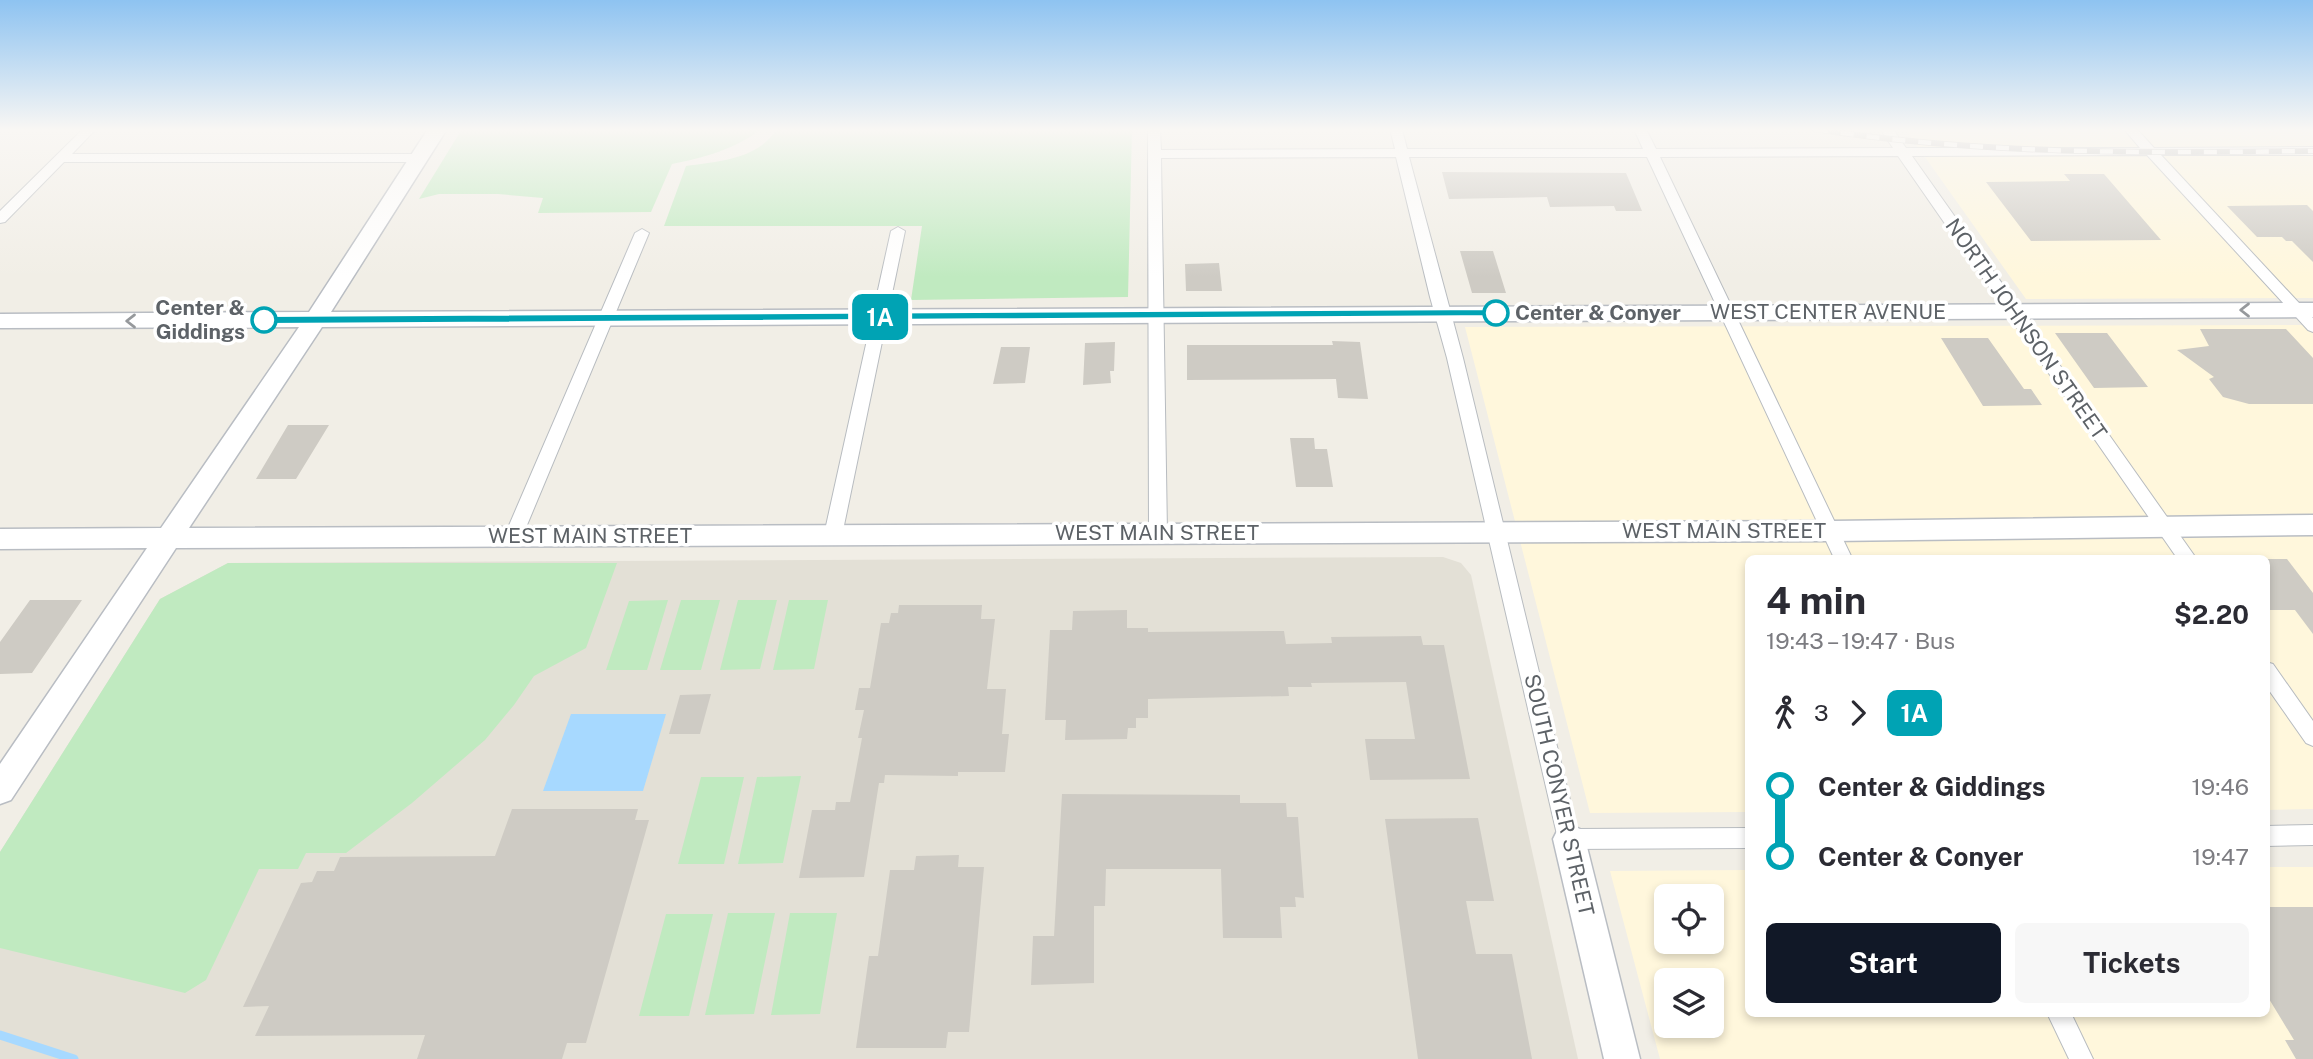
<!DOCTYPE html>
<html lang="en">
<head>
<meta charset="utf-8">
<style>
	body { margin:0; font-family:"Public Sans",sans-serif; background:#f7f7f7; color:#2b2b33; height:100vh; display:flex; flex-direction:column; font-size:26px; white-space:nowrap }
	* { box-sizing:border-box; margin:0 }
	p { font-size:23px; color:#7c7c81 }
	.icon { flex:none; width:38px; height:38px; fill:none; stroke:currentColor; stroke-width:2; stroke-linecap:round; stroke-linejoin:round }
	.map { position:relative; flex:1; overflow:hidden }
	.drawer { position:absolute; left:1745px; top:555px; width:525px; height:462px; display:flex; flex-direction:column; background:#fff; border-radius:10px; box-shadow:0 4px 10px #0003 }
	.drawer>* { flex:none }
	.badge { padding:0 14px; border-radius:10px; font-size:24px; line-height:46px }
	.controls { position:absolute; left:1654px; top:884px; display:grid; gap:14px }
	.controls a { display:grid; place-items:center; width:70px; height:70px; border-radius:10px; background:#fff; box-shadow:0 4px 10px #0003; font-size:35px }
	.map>.badge { position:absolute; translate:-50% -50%; box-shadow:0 0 0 4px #fff }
	.legs { display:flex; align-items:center; gap:10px; height:77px; padding:0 21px; font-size:23px }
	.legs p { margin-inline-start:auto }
	.overview { display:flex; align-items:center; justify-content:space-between; height:119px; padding:0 21px }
	h1 { font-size:38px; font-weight:700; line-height:52px }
	.button { display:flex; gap:14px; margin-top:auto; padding:14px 21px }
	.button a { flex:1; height:80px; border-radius:10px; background:#111827; color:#fff; font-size:28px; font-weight:700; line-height:80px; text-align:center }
	.button a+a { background:#f7f7f7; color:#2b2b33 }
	ul { padding:0 21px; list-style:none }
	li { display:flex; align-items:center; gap:24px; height:70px; font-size:26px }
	li i { display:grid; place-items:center; width:10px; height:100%; margin:0 9px; background:currentColor }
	li i::after { content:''; width:18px; height:18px; margin:-9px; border:5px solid; border-radius:50%; background:#fff }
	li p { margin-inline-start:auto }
	li:first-child i { background:linear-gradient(#0000 50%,currentColor 0) }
	li:last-child i { background:linear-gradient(currentColor 50%,#0000 0) }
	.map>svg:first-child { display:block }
	.commercial { fill:#fff7dc; fill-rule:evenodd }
	.education { fill:#e3e0d6 }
	.green { fill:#c0eac0 }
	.water { fill:#a7d9ff }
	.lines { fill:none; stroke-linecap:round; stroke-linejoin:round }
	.stream { stroke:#a7d9ff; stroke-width:9 }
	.building { fill:#cecbc4 }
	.street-casing { stroke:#b8bcc0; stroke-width:2 }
	.secondary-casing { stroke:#b9bdc3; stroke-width:3 }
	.street { fill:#fff; fill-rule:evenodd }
	.secondary { fill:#fff; fill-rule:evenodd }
	.rail-casing { stroke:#b5b6b7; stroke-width:6 }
	.rail { stroke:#fff; stroke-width:4.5; stroke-dasharray:13; stroke-linecap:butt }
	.oneway { stroke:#96999c }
	.line-1 { fill:#00a3b4; stroke:#fff; stroke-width:2 }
	.stop-1-dot { fill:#fff; stroke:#00a3b4; stroke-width:3.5 }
	.labels { text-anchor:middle; stroke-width:7; stroke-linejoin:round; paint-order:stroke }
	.stop-label { font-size:21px; font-weight:bold; fill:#5d6267; stroke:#fff; text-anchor:end }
	.street-label { font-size:21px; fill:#5d6267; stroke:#fff }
</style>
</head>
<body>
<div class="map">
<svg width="2313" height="1059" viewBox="0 0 2313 1059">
	<rect width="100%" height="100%" fill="#f1eee6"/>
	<!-- commercial -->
	<path class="commercial" d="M1905,129H2313V298L2026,299Z
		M2313,325V809L2266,810V558H1748V812L1590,813L1465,327Z
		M2266,867H2313V1059H1660L1610,871L1748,870V1013H2266ZM1666,896H1712V942H1666ZM1666,980H1712V1026H1666Z"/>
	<!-- education -->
	<path class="education" d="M1443,557L1461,563L1471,575L1578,1059H0V852L160,599L228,563Z"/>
	<!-- green -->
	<path class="green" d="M462,129H761C736,149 703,158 672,164L651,212L538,213L543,198L498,194H439L419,199Z
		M777,129H1132L1128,297L911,300L922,226H664L686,166C718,161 757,160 777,129Z
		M228,563H617L586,648L534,676L514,705L485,740L412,803L346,853H306L298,869H259L206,980L185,993L0,948V852L160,599Z
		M668,600L647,670H606L629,601Z
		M681,600H720L701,670H660Z
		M738,600H777L760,669L720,670Z
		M789,600H828L814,669L773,670Z
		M801,776L783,863L738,864L757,777Z
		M701,777H744L724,864H678Z
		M728,913H775L754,1014L705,1015Z
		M790,913H837L820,1014L771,1015Z
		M666,914H713L689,1016H639Z"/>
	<!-- water -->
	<path class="water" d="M571,714H666L643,791H543Z"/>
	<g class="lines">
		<!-- stream -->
		<path class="stream" d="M0,1035L74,1059"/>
	</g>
	<!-- building -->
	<path class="building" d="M1442,172L1626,173L1642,211H1616L1614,206L1550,207L1547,197L1449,199Z
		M2064,174H2104L2161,240L2031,241L1986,182L2070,181Z
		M2307,205L2313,211V262L2292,241H2286L2282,237H2257L2227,206Z
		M1460,251H1493L1506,293H1472Z
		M1219,263L1222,291H1186L1185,264Z
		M2200,329H2286L2313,358V404H2249L2223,397L2209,379L2214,377L2177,350L2209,346Z
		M2055,333H2107L2148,387L2094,388Z
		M1941,338H1988L2024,389H2031L2042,405L1983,406Z
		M1332,341L1360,342L1368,399L1338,398L1336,379L1187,380V345H1333Z
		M1115,342L1114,371H1110L1111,383L1083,385L1085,343Z
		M1001,347H1030L1025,383L993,384Z
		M288,425H329L296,479H256Z
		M1290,438H1314L1315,449H1327L1333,487H1296Z
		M2266,559H2287L2313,593V634L2295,610H2266Z
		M30,600H82L32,673L0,674V642Z
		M899,605H982L981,619H995L987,689H1006L1002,734H1009L1005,772H958V776L885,775L884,783H879L864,877L799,878L812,810H835L836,802H850L862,738H858L864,710H855L859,688H870L881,623H889L891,613H898Z
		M1127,610V628H1148V632L1284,631L1286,644L1332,643L1331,637L1421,636L1423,645H1444L1470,779L1370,780L1365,739H1415L1406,682L1311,683L1312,687H1288L1289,696L1148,699V718H1136V728H1128L1127,739L1065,740L1066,720H1045L1050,630H1072L1073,611Z
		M711,694L700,734H669L680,695Z
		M1062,794L1240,795V803H1286L1287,817H1298L1304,898L1295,897L1296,907H1280L1282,938H1223L1221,869H1106L1105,906H1094V983L1031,985L1033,936H1054Z
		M512,809H638L635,820H649L586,1043H567L562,1059H417L425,1035L255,1036L269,1006L243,1007L301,883L312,882L317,871H334L340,857L495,856Z
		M1478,818L1494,901H1466L1476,954H1512L1532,1059H1418L1385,819Z
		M959,855L958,867H984L969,1032H948L946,1048H856L869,956H878L890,870H914L916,856Z
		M2266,907H2313V1059H2296L2285,1040H2294L2266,994Z"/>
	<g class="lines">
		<!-- street casing -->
		<g class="street-casing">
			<path id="street" d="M83,129H96L72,154H419L426,158L419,162H64L5,222L0,223V211Z
				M1148,129H1160L1161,150L1395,149L1390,129H1402L1407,149H1643L1634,129H1646L1656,149L1893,148L1880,129H1893L1906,148H2140L2124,129H2137L2154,148L2313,147V155H2161L2313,318V332L2308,330L2147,155L1912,156L2196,558H2177L1898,156L1660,157L1852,558H1834L1647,157H1409L1463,358L1577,829L1748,828V848L1569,849L1561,846L1558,839L1447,358L1430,297L1396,157L1161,158L1167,533L1164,538H1152L1149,533Z
				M898,227L905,231L842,535L839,540H827L824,535L891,231Z
				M642,229L649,233L522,537L519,542H507L504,537L635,233Z
				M2266,662L2273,664L2313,721V746L2306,743L2266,686Z
				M2313,825V845L2266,846V826Z
				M2047,1013H2071L2093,1059H2069Z"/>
		</g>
		<!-- secondary casing -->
		<g class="secondary-casing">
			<path id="secondary" d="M428,129H447L331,312L2313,303V317L322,327L189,528L1831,521L2313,515V535L1831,541L176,548L11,800L0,804V764L147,548L0,549V529L161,528L299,327L0,328V314L309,312Z
				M1569,824L1580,829L1585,839L1640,1059H1604L1553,839L1558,829Z"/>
		</g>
		<!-- street -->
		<use href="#street" class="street"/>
		<!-- secondary -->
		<use href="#secondary" class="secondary"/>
		<!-- rail casing -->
		<g class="rail-casing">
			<path id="rail" d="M1815,129C1981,155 2146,153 2313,151"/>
		</g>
		<!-- rail -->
		<use href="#rail" class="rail"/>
	</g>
	<!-- one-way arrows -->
	<defs><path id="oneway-chevron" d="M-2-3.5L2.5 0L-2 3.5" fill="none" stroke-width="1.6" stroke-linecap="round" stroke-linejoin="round" transform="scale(1.75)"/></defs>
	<g class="oneway">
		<use href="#oneway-chevron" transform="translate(2245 310) rotate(180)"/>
		<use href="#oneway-chevron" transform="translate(131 321) rotate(180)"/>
	</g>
	<!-- sky -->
	<linearGradient id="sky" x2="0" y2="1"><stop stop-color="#8ec3f1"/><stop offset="0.47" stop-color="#f9f7f4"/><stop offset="1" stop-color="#f9f7f4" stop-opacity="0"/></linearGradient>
	<rect width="2313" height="277" fill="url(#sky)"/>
	<!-- line-1 -->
	<path class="line-1" d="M1496,309L1500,310V316L264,324L258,320L264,316Z"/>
	<!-- markers -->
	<g class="stop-1-dot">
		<circle cx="1496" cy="313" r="12"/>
		<circle cx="264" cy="320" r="12"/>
	</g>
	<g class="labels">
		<!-- stop labels -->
		<g class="stop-label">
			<text x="245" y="315">Center &amp;<tspan x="245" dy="24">Giddings</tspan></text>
			<text x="1515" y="320" text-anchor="start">Center &amp; Conyer</text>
		</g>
		<!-- street labels -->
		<g class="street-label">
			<text x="1828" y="319">WEST CENTER AVENUE</text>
			<text transform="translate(2026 329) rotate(55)" y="7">NORTH JOHNSON STREET</text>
			<text x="1724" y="538">WEST MAIN STREET</text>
			<text x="1157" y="540">WEST MAIN STREET</text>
			<text x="590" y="543">WEST MAIN STREET</text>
			<text transform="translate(1559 795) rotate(77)" y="7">SOUTH CONYER STREET</text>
		</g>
	</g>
</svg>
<div class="controls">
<a><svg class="icon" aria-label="locate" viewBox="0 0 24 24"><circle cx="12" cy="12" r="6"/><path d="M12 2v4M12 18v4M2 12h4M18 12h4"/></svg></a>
<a><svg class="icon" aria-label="layers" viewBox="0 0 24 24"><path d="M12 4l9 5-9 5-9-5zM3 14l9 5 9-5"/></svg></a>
</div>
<b class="badge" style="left:880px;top:317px;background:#00a3b4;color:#fff">1A</b>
<section class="drawer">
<div class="overview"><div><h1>4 min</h1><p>19:43 – 19:47 · Bus</p></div><b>$2.20</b></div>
<div class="legs"><svg class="icon" aria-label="walk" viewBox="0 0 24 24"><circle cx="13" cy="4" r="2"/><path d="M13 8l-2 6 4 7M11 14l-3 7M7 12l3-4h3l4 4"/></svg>3<svg class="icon" aria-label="forward" viewBox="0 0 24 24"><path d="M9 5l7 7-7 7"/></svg><b class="badge" style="background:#00a3b4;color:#fff">1A</b></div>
<ul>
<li><i style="color:#00a3b4"></i><b>Center &amp; Giddings</b><p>19:46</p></li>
<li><i style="color:#00a3b4"></i><b>Center &amp; Conyer</b><p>19:47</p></li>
</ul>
<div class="button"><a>Start</a><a>Tickets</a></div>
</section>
</div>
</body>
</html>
